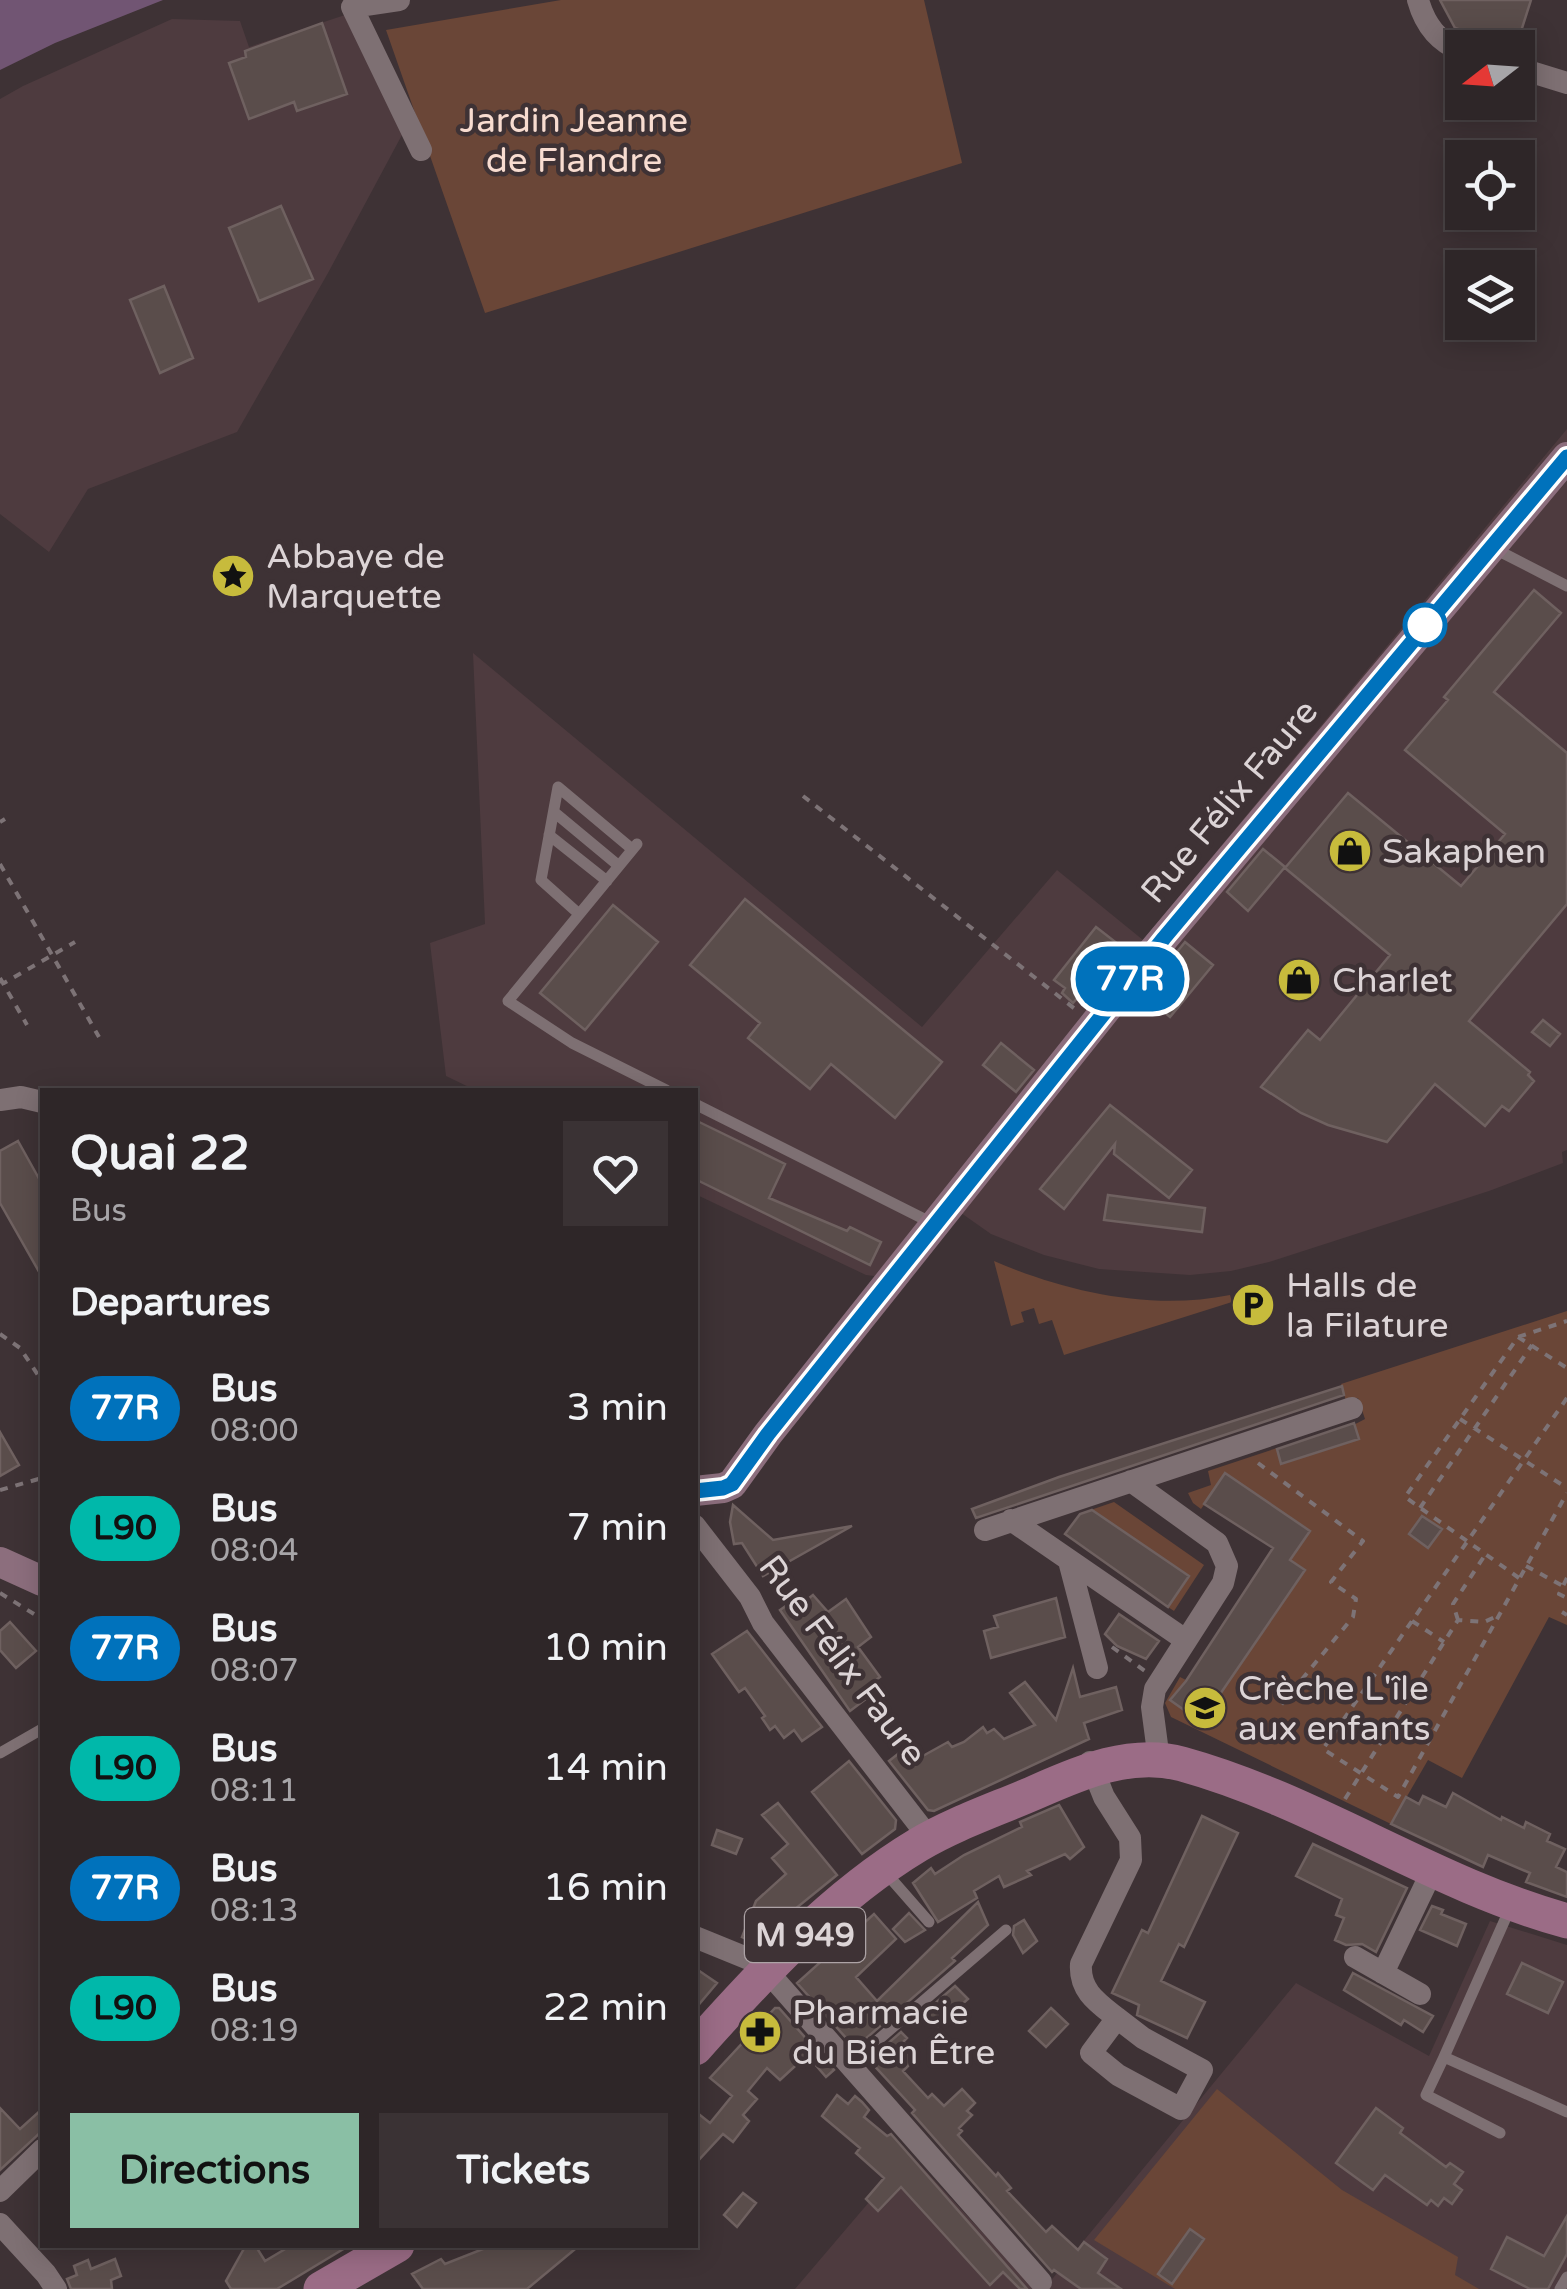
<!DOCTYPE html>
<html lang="en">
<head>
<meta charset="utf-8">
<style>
	body { margin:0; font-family:"Varela Round",sans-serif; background:#3a3234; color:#f1f3f6; height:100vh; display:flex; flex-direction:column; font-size:38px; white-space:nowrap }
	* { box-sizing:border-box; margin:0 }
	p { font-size:32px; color:#a7a5a8 }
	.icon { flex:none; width:55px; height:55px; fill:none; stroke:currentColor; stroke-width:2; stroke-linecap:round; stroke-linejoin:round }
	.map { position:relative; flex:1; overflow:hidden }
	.side { position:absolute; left:40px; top:1088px; width:658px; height:1160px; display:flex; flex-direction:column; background:#2e2628; border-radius:0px; box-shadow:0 5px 25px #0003,0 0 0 2px #494345 }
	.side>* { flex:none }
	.badge { padding:0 20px; border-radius:32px; font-size:35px; line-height:65px }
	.needle { width:65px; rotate:253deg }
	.buttons { position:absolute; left:1445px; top:30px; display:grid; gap:20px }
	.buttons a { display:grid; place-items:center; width:90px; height:90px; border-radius:0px; background:#2e2628; box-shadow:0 5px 25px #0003,0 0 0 2px #494345; font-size:50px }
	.map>.badge { position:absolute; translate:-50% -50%; box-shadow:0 0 0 5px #fff }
	h2 { padding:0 30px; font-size:38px; line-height:90px }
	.round { display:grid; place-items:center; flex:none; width:105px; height:105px; border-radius:0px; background:#3a3234 }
	.head { display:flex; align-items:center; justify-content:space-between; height:170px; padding:0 30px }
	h1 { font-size:48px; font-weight:800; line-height:75px }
	.cta { display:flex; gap:20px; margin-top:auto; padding:20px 30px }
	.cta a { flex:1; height:115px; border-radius:0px; background:#8abfa5; color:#111; font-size:40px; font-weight:800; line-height:115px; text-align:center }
	.cta a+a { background:#3a3234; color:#f1f3f6 }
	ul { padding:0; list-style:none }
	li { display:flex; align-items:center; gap:30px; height:120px; padding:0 30px }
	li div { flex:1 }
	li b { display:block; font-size:38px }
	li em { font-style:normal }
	li .badge { min-width:110px; font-weight:700; text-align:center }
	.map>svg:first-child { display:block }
	.built { fill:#4e3b3f }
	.green { fill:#6a4637 }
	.water { fill:#715573 }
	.building { fill:#5a4d4b; stroke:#6f6160; stroke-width:2.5 }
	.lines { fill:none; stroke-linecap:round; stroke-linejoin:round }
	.path { stroke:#7d7376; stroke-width:4; stroke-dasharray:8 8; stroke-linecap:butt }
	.lane { stroke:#7e7073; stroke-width:11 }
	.street { stroke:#7e7073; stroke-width:22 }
	.secondary { stroke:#8c6e7d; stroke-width:30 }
	.primary { stroke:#9b6c86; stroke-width:35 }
	.line-casing { stroke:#fff; stroke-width:22 }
	.line { stroke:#0072bc; stroke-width:15 }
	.stop-dot { fill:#fff; stroke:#0072bc; stroke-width:5 }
	.labels { text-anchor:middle; stroke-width:9; stroke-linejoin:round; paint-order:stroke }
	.shield { fill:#3e3235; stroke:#ada3a6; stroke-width:2.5 }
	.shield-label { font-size:32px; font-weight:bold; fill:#dcd4d6 }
	.park-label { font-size:35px; fill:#f8dcd0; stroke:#3e3235 }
	.poi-label { font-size:35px; fill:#dcd4d6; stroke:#3e3235; text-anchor:start }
	.street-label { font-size:35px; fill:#dcd4d6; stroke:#3e3235 }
</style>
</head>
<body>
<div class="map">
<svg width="1567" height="2289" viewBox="0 0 1567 2289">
	<rect width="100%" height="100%" fill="#3e3235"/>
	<!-- built -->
	<path class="built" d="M348,14L403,133L328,273L237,432L88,489L49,552L0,514V99L23,86L172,19L240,21L249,47Z
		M1567,429V1150L1562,1152L1563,1163L1489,1191L1269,1262L1231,1271L1190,1275L1099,1269L1044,1255L991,1234L944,1201L882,1277L866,1275L695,1194V1090H475L446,1076L430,943L485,924L473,653L922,1027L1057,870L1143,940Z
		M1490,1921L1567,1945V2289H1044L1296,1983L1429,2056Z
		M910,2154L1035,2289H795Z"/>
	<!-- green -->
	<path class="green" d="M561,0H924L962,163L485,313L386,30Z
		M994,1261C1066,1292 1151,1311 1230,1295L1232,1302L1064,1355L1052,1320L1039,1324L1034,1308L1021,1312L1024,1322L1011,1326Z
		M1567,1311V1625L1549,1617L1462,1778L1428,1760L1391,1824L1171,1717L1165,1703L1180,1677L1186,1680L1172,1701L1202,1721L1305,1570L1290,1560L1309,1530L1226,1474L1201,1509L1193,1503L1188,1493L1211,1485L1208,1471L1277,1448L1281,1463L1365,1419L1358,1398L1346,1401L1341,1384Z
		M1114,1502L1204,1565L1174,1611L1168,1607L1189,1576L1095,1512L1077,1518L1079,1514Z
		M1217,2089L1342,2190L1458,2257L1455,2275L1479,2289H1175L1094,2240Z"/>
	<!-- water -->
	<path class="water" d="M0,0H163L55,43L0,70Z"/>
	<!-- building -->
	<path class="building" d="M1440,0H1531L1516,47L1455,28Z
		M322,23L347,94L297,111L294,102L249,119L229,63L246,57L245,51Z
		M281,206L313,279L259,301L229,228Z
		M164,286L193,358L160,373L130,300Z
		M1534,590L1561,613L1494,692L1567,753V904L1469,1021L1530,1072L1528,1075L1534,1081L1509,1111L1502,1106L1485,1126L1435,1084L1387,1142L1328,1125L1301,1113L1261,1087L1308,1030L1320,1040L1390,955L1285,868L1348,793L1461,886L1505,834L1405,750L1448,700L1444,697Z
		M1263,849L1285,867L1248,911L1227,892Z
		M745,899L942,1062L895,1118L831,1064L810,1089L748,1038L760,1023L690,965Z
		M613,905L658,942L585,1030L540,993Z
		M1096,927L1118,944L1110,960L1112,963L1085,998L1080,995L1073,1003L1062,993L1065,988L1054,980Z
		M1185,942L1213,965L1170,1017L1143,994Z
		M1543,1020L1560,1034L1550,1046L1532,1032Z
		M1001,1043L1034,1070L1016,1092L983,1065Z
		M1110,1105L1192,1170L1169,1198L1114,1154L1115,1144L1064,1209L1040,1189Z
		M695,1120L785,1164L769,1198L847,1231L850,1227L881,1242L870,1265L695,1179Z
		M18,1141L42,1184V1277L0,1203V1151Z
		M1108,1195L1205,1208L1202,1232L1104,1220Z
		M1342,1386L1344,1395L976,1518L972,1509L1059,1477Z
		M1354,1423L1359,1439L1281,1464L1277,1449Z
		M0,1432L19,1465L0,1476Z
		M1225,1473L1310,1531L1290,1560L1305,1570L1201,1722L1170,1700L1186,1681L1273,1548L1204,1504Z
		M733,1505L773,1540L852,1526L763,1576L742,1543L734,1544L730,1522Z
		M1092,1510L1189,1576L1168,1607L1065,1534L1080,1514Z
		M1422,1516L1442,1529L1428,1548L1409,1534Z
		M813,1595L828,1612L846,1599L871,1637L858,1647L880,1677L869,1685L875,1692L850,1711L780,1610L800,1596L804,1602Z
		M1056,1598L1065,1637L991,1658L984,1631L998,1627L994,1616Z
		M1119,1614L1159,1641L1146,1659L1117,1646L1105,1634Z
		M10,1622L36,1651L16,1668L0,1650V1631Z
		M747,1631L822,1727L802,1741L794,1730L784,1738L775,1726L770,1730L762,1718L765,1716L745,1688L739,1692L712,1654Z
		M1073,1668L1080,1697L1116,1687L1122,1710L1084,1723L1089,1739L934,1811L928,1810L889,1761L903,1750L912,1762L948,1742L952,1747L964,1742L983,1727L987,1733L994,1729L1004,1739L1035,1725L1010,1693L1025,1682L1056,1720Z
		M849,1761L896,1820L895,1829L862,1854L812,1792Z
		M1453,1793L1501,1820L1502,1817L1524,1828L1526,1822L1550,1834L1547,1841L1565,1849L1556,1867L1567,1872V1897L1526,1882L1530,1873L1488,1855L1483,1867L1391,1824L1406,1797L1419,1804L1423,1796L1446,1807Z
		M778,1803L837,1875L758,1939L751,1941L742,1937L756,1901L786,1874L772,1858L788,1844L762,1815Z
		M1059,1805L1084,1847L1070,1859L1065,1854L1027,1871L1031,1875L1004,1887L999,1876L974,1891L977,1898L938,1922L913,1883L931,1868L935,1874L964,1855L1022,1827L1020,1822Z
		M1202,1816L1238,1833L1184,1947L1179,1944L1161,1981L1205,2002L1187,2038L1137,2015L1139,2005L1112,1993L1142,1930L1148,1933Z
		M717,1830L742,1839L736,1854L712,1845Z
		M1313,1844L1407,1888L1376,1952L1362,1944L1346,1945L1335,1940L1344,1918L1336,1915L1342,1899L1296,1876Z
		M978,1902L988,1925L952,1958L955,1961L855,2048L797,1983L874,1914L896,1939L856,1977L877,2001Z
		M1432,1906L1443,1910L1441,1914L1466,1924L1457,1946L1420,1930Z
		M909,1913L925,1930L905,1942L893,1929Z
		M1024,1920L1037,1941L1023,1953L1013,1935L1014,1926Z
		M1522,1963L1563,1982L1548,2013L1507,1994Z
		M695,1968L717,1983L695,2009Z
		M1353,1973L1433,2016L1423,2032L1404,2020L1401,2025L1344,1990Z
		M955,1986L968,1999L938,2026L925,2012Z
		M775,2008H779L834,2070L826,2077L807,2055L780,2080L767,2068L748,2091L757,2099L743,2115L749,2121L733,2142L723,2134L695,2164V2111L710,2123L732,2096L710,2078Z
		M1051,2008L1068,2024L1046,2047L1029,2031Z
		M901,2032L907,2038L904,2041L918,2056L903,2071L928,2098L932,2094L944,2106L962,2089L975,2103L967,2111L972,2115L959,2128L962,2131L958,2135L996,2176L998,2173L1011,2188L1007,2191L1046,2232L1052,2226L1078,2250L1084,2242L1107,2259L1098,2273L1121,2289H1081L1054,2270L1052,2272L912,2113L915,2110L869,2060Z
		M837,2095L848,2104L855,2096L862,2102L869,2110L864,2117L887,2136L891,2134L1027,2289H1020L1003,2272L990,2285L901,2187L878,2211L866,2199L884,2178L856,2153L860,2148L822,2116Z
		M0,2108L20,2129L42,2109V2131L0,2170Z
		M1376,2108L1403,2128L1400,2133L1446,2167L1450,2163L1463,2172L1454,2184L1462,2190L1452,2204L1444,2198L1438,2206L1431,2200L1427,2205L1385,2175L1373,2190L1336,2163Z
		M743,2193L756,2203L737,2227L724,2215Z
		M1567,2216V2254L1548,2289H1530L1491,2269L1507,2237L1544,2256Z
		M1190,2229L1204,2239L1172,2284L1158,2274Z
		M246,2245H255L265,2261L292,2245H350L277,2289H231L226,2281Z
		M493,2245H580L527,2289H423L412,2274L441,2259L445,2264Z
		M115,2259L121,2276L111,2280L112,2289H71L67,2279L77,2275L74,2266L88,2260L91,2269Z"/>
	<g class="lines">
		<!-- path -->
		<path class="path" d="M803,796L1075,1009
			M0,822L5,819
			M0,864L99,1037
			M0,978L27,1025
			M0,981L4,983L75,942
			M0,1334L20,1348L42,1381
			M1518,1337L1567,1368
			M1567,1398L1323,1749L1398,1797L1567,1493
			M1460,1419L1567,1488
			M1258,1463L1363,1541L1331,1582L1356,1599L1353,1617L1280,1706
			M0,1490L42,1478
			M1420,1508L1532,1345
			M1526,1566L1563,1586
			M1519,1578L1405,1497L1518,1337L1567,1321
			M1567,1578L1559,1594L1567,1598
			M0,1593L42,1619
			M1562,1612L1567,1615
			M1458,1620L1453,1604L1485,1555
			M1412,1621L1444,1642
			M1112,1647L1145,1671
			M1345,1799L1458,1620L1484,1622L1495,1617"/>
		<!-- lane -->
		<path class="lane" d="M1495,549L1567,586
			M554,812L619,866
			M549,835L607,881
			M637,844L508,1001L572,1043L666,1090
			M579,914L541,880L558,787L632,849
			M695,1104L932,1223
			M0,1753L42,1729
			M886,1873L929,1922
			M1511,1906L1444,2057L1567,2112
			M1444,2057L1426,2095L1500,2133
			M850,2064L1006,1930
			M1560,2289L1567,2277"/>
		<!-- street -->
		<path class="street" d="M399,0L352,7L421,150
			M1418,0C1425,25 1438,42 1462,51
			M1518,68L1567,83
			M0,1100L21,1097L42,1102
			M1131,1481L1217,1543L1227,1566L1223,1583L1155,1689L1152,1707L1159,1760
			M1011,1520L1184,1639
			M695,1526L750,1597L763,1623L930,1839
			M985,1530L1352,1408
			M1069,1561L1097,1668
			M1090,1762L1104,1797L1130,1838L1131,1860L1081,1964C1079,1991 1098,2003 1117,2018
			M695,1937L749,1959L766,1970L1041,2282
			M1355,1957L1420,1994
			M1383,1973L1432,1871
			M1117,2018L1143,2038L1202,2070L1181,2109L1118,2075L1091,2053Z
			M0,2191L42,2150
			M0,2224L46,2274L56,2289"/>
		<!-- secondary -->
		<path class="secondary" d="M695,1491L723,1488L732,1484L768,1434L1143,963L1567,457
			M0,1562L42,1581"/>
		<!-- primary -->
		<path class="primary" d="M695,2048C761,1974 833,1896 918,1845C955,1823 997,1809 1036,1792C1081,1772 1132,1750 1182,1764C1316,1801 1433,1884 1567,1921
			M321,2289L397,2245"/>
	</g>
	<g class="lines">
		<!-- line casing -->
		<g class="line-casing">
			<path id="line" d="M695,1491L723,1488L732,1484L768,1434L1164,938L1567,457"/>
		</g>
		<!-- line -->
		<use href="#line" class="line"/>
	</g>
	<!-- icons -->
	<defs>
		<g id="sight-disc" transform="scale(2.25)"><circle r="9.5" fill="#c7bb3c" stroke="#3e3235"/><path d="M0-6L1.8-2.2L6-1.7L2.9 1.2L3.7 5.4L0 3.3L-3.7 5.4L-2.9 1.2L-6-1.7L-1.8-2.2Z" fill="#111"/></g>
		<g id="shop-disc" transform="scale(2.25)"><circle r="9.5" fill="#c7bb3c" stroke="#3e3235"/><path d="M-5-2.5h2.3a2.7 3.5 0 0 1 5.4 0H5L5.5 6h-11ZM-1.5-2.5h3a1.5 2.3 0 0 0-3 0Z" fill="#111"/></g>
		<g id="parking-disc" transform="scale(2.25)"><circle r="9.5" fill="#c7bb3c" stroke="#3e3235"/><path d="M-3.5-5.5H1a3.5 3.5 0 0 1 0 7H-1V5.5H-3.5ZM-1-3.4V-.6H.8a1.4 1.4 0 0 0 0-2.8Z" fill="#111"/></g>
		<g id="school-disc" transform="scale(2.25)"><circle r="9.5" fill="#c7bb3c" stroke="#3e3235"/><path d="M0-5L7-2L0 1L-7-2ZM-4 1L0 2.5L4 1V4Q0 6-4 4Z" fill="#111"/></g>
		<g id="pharmacy-disc" transform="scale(2.25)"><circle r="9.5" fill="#c7bb3c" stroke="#3e3235"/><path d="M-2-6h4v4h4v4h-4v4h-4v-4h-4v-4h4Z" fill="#111"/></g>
	</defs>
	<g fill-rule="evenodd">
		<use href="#sight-disc" x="233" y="576"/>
		<use href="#shop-disc" x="1350" y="851"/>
		<use href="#shop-disc" x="1299" y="980"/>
		<use href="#parking-disc" x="1253" y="1305"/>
		<use href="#school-disc" x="1205" y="1708"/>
		<use href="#pharmacy-disc" x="760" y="2032"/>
	</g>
	<!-- markers -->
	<circle class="stop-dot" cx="1425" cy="625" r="20"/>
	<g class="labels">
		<!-- shield labels -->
		<rect class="shield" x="745" y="1908" width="120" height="54" rx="8"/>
		<g class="shield-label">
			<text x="805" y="1946">M 949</text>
		</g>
		<!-- park labels -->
		<g class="park-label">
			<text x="574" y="132">Jardin Jeanne<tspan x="574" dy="40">de Flandre</tspan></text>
		</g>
		<!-- poi labels -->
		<g class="poi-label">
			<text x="266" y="568">Abbaye de<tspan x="266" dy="40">Marquette</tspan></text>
			<text x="1382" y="863">Sakaphen</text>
			<text x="1332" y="992">Charlet</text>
			<text x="1286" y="1297">Halls de<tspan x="1286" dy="40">la Filature</tspan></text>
			<text x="1238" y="1700">Crèche L'île<tspan x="1238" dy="40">aux enfants</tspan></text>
			<text x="792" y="2024">Pharmacie<tspan x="792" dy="40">du Bien Être</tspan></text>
		</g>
		<!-- street labels -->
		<g class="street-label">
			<text transform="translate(1229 801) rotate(-50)" y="12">Rue Félix Faure</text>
			<text transform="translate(843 1660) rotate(53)" y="12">Rue Félix Faure</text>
		</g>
	</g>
</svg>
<div class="buttons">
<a><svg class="needle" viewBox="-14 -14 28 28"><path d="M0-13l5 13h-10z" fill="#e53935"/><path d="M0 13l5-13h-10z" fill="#a7a5a8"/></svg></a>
<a><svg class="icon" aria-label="locate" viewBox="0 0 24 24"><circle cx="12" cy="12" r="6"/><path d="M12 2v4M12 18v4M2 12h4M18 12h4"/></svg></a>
<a><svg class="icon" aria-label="layers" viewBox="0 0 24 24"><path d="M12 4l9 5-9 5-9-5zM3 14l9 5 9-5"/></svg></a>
</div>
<b class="badge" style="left:1130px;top:979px;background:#0072bc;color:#fff">77R</b>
<section class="side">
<div class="head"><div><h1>Quai 22</h1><p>Bus</p></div><a class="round"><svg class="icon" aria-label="heart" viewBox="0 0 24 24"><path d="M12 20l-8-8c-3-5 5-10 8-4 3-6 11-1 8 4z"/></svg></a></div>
<h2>Departures</h2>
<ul>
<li><span class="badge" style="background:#0072bc;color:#fff">77R</span><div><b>Bus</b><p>08:00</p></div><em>3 min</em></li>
<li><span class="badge" style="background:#00b8aa;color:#111">L90</span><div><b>Bus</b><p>08:04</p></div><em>7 min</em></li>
<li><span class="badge" style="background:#0072bc;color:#fff">77R</span><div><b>Bus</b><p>08:07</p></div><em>10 min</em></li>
<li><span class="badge" style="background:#00b8aa;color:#111">L90</span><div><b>Bus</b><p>08:11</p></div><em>14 min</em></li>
<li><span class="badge" style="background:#0072bc;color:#fff">77R</span><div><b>Bus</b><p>08:13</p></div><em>16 min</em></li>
<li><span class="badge" style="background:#00b8aa;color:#111">L90</span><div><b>Bus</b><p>08:19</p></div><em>22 min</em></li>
</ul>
<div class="cta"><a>Directions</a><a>Tickets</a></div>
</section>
</div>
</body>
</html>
